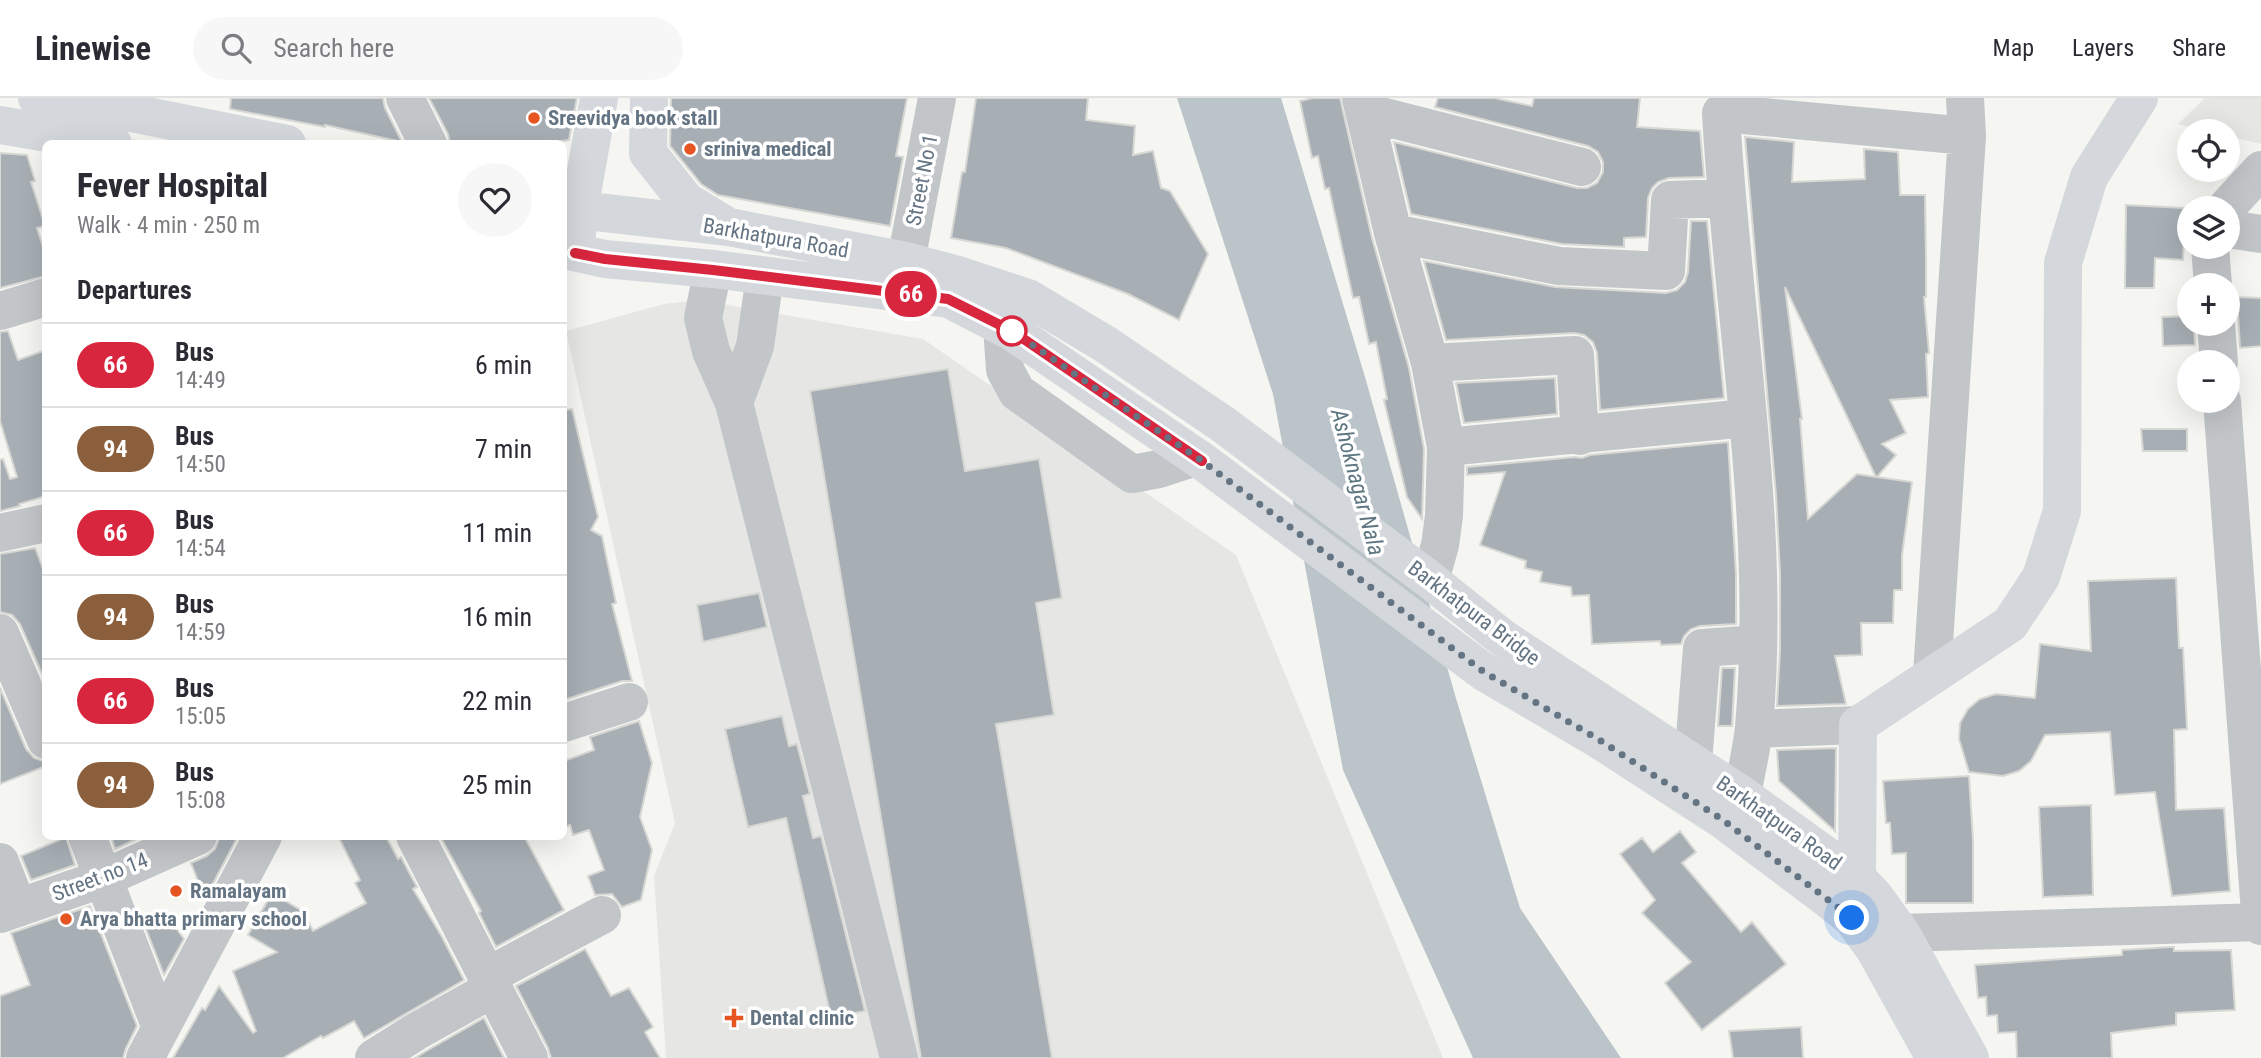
<!DOCTYPE html>
<html lang="en">
<head>
<meta charset="utf-8">
<style>
	body { margin:0; font-family:"Roboto Condensed",sans-serif; background:#f7f7f7; color:#2b2b33; height:100vh; display:flex; flex-direction:column; font-size:26px; white-space:nowrap }
	* { box-sizing:border-box; margin:0 }
	p { font-size:23px; color:#7c7c81 }
	.icon { flex:none; width:38px; height:38px; fill:none; stroke:currentColor; stroke-width:2; stroke-linecap:round; stroke-linejoin:round }
	.map { position:relative; flex:1; overflow:hidden }
	.drawer { position:absolute; left:42px; top:42px; width:525px; height:700px; display:flex; flex-direction:column; background:#fff; border-radius:10px; box-shadow:0 7px 28px #0002 }
	.drawer>* { flex:none }
	.badge { padding:0 14px; border-radius:23px; font-size:24px; line-height:46px }
	.buttons { position:absolute; left:2177px; top:21px; display:grid; gap:14px }
	.buttons a { display:grid; place-items:center; width:63px; height:63px; border-radius:50%; background:#fff; box-shadow:0 7px 28px #0002; font-size:35px }
	.you { position:absolute; width:35px; height:35px; margin:-18px; border:5px solid #fff; border-radius:50%; background:#1a73e8; box-shadow:0 0 0 10px #1a73e833 }
	.map>.badge { position:absolute; translate:-50% -50%; box-shadow:0 0 0 4px #fff }
	h2 { padding:0 35px; font-size:26px; line-height:63px }
	.round { display:grid; place-items:center; flex:none; width:74px; height:74px; border-radius:37px; background:#f7f7f7 }
	.head { display:flex; align-items:center; justify-content:space-between; height:119px; padding:0 35px }
	h1 { font-size:33px; font-weight:800; line-height:52px }
	ul { padding:0; list-style:none }
	li { display:flex; align-items:center; gap:21px; height:84px; padding:0 35px; border-top:2px solid #e1e1e2 }
	li div { flex:1 }
	li b { display:block; font-size:26px }
	li em { font-style:normal }
	li .badge { min-width:77px; font-weight:700; text-align:center }
	header { display:flex; align-items:center; gap:42px; box-sizing:border-box; height:98px; padding:0 35px; background:#fff; border-bottom:2px solid #e1e1e2 }
	header strong { font-size:33px }
	nav { display:flex; gap:38px; margin-inline-start:auto; font-size:24px }
	.search { width:490px; height:63px; background:#f7f7f7; display:flex; align-items:center; gap:18px; box-sizing:border-box; padding:0 24px; border-radius:38px; color:#7c7c81; font-size:26px }
	.map>svg:first-child { display:block }
	.built { fill:#e6e7e5 }
	.water { fill:#bac4c9 }
	.building { fill:#a7afb5; stroke:#d7d7d4; stroke-width:2; fill-rule:evenodd }
	.lines { fill:none; stroke-linecap:round; stroke-linejoin:round }
	.minor { stroke:#c2c6c9; stroke-width:38 }
	.major { stroke:#d4d8dc; stroke-width:38 }
	.line-casing { stroke:#fff; stroke-width:16 }
	.line { stroke:#d7263d; stroke-width:10 }
	.walk { stroke:#647483; stroke-width:7; stroke-dasharray:0 12.6 }
	.poi-dot { fill:#e65521; stroke:#fff; stroke-width:2.5 }
	.stop-dot { fill:#fff; stroke:#d7263d; stroke-width:3.5 }
	.labels { text-anchor:middle; stroke-width:7; stroke-linejoin:round; paint-order:stroke }
	.poi-label { font-size:21px; font-weight:bold; fill:#647483; stroke:#fff; text-anchor:start }
	.street-label { font-size:21px; fill:#647483; stroke:#fff }
	.water-label { font-size:23px; font-style:italic; fill:#5f7780; stroke:#fff }
</style>
</head>
<body>
<header>
<strong>Linewise</strong>
<div class="search"><svg class="icon" aria-label="search" viewBox="0 0 24 24"><circle cx="10" cy="10" r="6"/><path d="M15 15l6 6"/></svg>Search here</div>
<nav><a>Map</a><a>Layers</a><a>Share</a></nav>
</header>
<div class="map">
<svg width="2261" height="960" viewBox="0 0 2261 960">
	<rect width="100%" height="100%" fill="#f5f5f1"/>
	<!-- built -->
	<path class="built" d="M2205,0H2261V46L2228,38V33H2208L2178,26Z
		M699,202L923,241L1236,457L1443,960H666L654,778L675,725L566,233L664,206Z"/>
	<!-- water -->
	<path class="water" d="M1177,0H1281L1365,279L1455,597L1520,810L1621,960H1473L1343,672L1273,296Z"/>
	<!-- building -->
	<path class="building" d="M231,0H383L385,10L402,44L325,27V29L230,11Z
		M429,0H577L569,42L536,46H450L448,36Z
		M671,0H907L896,58L903,59L890,128L718,97L701,86L670,48Z
		M976,0H1088L1086,22L1135,28L1133,57L1153,53L1161,90L1170,93L1208,156L1179,222L1128,196L1006,150L951,140L962,74H965Z
		M1313,0H1340L1372,140L1409,270L1424,351L1422,421L1407,399L1384,302L1387,301L1376,244L1369,246L1359,199L1353,200L1329,90L1325,91L1318,58L1312,60L1300,3Z
		M1438,0H1494L1532,8L1534,0H1640L1637,29L1700,33L1704,79L1669,80L1658,84L1652,90L1648,100L1646,139L1624,140V149L1562,146L1411,116L1394,44L1577,90H1587L1597,85L1603,74V64L1598,54L1588,48L1435,9Z
		M1745,39L1794,44L1792,84L1865,81L1864,51L1898,54L1900,97H1925L1926,162V199H1924L1929,255L1926,256L1928,299L1890,302L1906,335L1882,346L1896,357L1877,379L1912,384L1902,457V492H1894L1893,525H1861L1862,557L1835,558L1846,606L1777,608L1780,552V475L1776,397ZM1785,189L1876,379L1857,376L1808,421L1800,321H1802Z
		M0,55L27,57L35,83L31,84L45,128L37,130L46,158V178L0,190Z
		M2126,107L2185,110L2183,162L2155,160L2154,190H2125Z
		M1691,123H1707L1724,300L1600,312L1597,255L1593,244L1584,237L1574,235L1446,242L1424,163L1555,189L1666,195L1677,192L1685,184L1688,174Z
		M2237,199L2261,200V248L2240,250Z
		M2189,218V226H2194L2195,247L2163,248L2162,219Z
		M8,233L18,262L46,252V398L19,406L20,408L0,413V362L3,361L10,381L17,379L0,323V234Z
		M948,271L965,373L1039,361L1062,500L1036,505L1054,617L996,626L1052,960H921L810,293Z
		M1555,280L1557,316L1464,325L1456,285Z
		M572,311L598,419L591,432L602,438L616,505L612,506L632,583H622L564,602V312Z
		M2141,331H2187V353H2143Z
		M1728,344L1736,476V526L1700,528L1691,531L1684,538L1681,546L1661,547L1660,543L1592,546L1589,497L1572,498L1571,489L1540,484L1542,474L1525,470L1526,463L1480,447L1505,374L1467,377V369L1575,359L1582,360L1590,357Z
		M35,450L46,479V585L20,526L12,517L0,514V456Z
		M2176,480L2179,550H2183L2187,631L2174,632L2176,712L2224,710L2230,793L2172,798L2155,694L2115,697L2110,634L2045,637L2031,663L2019,673L2003,678L1969,674L1959,641L1960,625L1968,611L1980,601L1996,596L2035,600L2040,546L2091,553L2088,483Z
		M759,495L767,529L703,544L697,507Z
		M1722,570H1735L1732,628H1718Z
		M0,590L26,651L34,660L46,664V668L0,686Z
		M782,618L789,648L797,646L810,696L803,698L813,740L821,738L865,913L831,920L786,720L748,729L725,631Z
		M639,623L652,665L640,719L652,752L641,802L622,809L612,796L595,797L588,778L604,772L589,732L573,737L570,727L564,730V663L594,652L590,639Z
		M1836,650L1835,733L1779,683L1777,652Z
		M1969,678L1973,742V805H1906V755L1892,756L1890,725H1886L1883,683Z
		M2091,707L2093,797L2043,799L2039,709Z
		M1680,733L1696,754L1682,765L1741,834L1752,824L1786,866L1702,932L1665,885L1691,864L1642,815L1655,802L1620,756L1642,740L1653,754Z
		M111,738H143L115,751Z
		M220,738H238L205,801L191,765L207,758L215,751Z
		M338,738H386L398,761L401,759L417,789L413,791L441,837L464,882L364,940L354,923L323,940L321,938L283,960H173L202,910L205,912L219,888L253,935L256,933L233,873L277,854L248,837L272,795L304,814L313,833L366,805L355,785L360,782Z
		M440,738H524L564,812L496,849L479,815L481,813Z
		M66,739L75,767L31,782L21,758Z
		M90,808L137,928L126,950L123,960H0V898L30,887L11,835Z
		M166,816L184,841L164,877L146,831Z
		M2170,849H2174V853L2231,852L2235,912L2176,915V927L2111,935L2112,960H2017L2016,934L1998,935L1997,917L1987,918L1986,899L1978,900L1975,867L2122,857V852Z
		M585,851L611,898L629,890L653,929L645,934L660,960H551L548,950L516,888Z
		M484,920L504,960H415L428,952Z
		M1801,929L1803,960H1733L1729,933Z"/>
	<g class="lines">
		<!-- minor -->
		<path class="minor" d="M405,0L428,46
			M1361,0L1393,135L1430,265L1446,349L1444,418L1440,447L1430,482
			M1365,14L1582,69
			M2226,110L2261,72
			M2228,131L2261,136
			M1393,135L1559,168L1666,173L1670,102L1725,100
			M2210,149L2213,187
			M906,163L937,0
			M713,171L703,220L711,253L734,305L899,960
			M0,213L46,199
			M2216,226L2219,264
			M1002,228L1005,272L1017,294L1132,376L1159,371L1196,359
			M1430,265L1575,257L1580,338
			M2222,303L2261,828
			M734,305L755,248L765,178
			M1446,349L1747,320
			M0,435L46,425
			M0,535L46,642
			M1932,576L1967,38L1965,0
			M564,625L629,604
			M1754,631L1858,627
			M1693,665L1702,550L1758,546
			M1742,697C1746,674 1752,651 1754,629C1772,424 1732,219 1721,15L1967,38
			M87,738L161,930
			M415,738L529,960
			M0,764L18,810
			M0,816L104,780L198,738
			M1901,835L2261,824
			M486,879L602,817
			M145,960L263,738
			M374,960L417,933L492,891"/>
		<!-- major -->
		<path class="major" d="M37,0L132,15L287,46
			M649,0L648,55L686,103L722,125
			M0,27L113,46
			M564,108L579,112L729,129L906,163L958,177L1028,200L1105,246L1224,327L1430,482L1504,541L1742,697L1857,780L1875,799L1901,835L1970,960
			M577,136L579,112L599,0
			M564,152L605,161L713,171L949,201L1011,233L1202,363L1484,574L1598,641L1723,722L1828,801L1852,820L1875,852L1935,960
			M1857,780L1858,627L2010,526L2041,479L2062,413L2063,165L2089,79L2139,0"/>
	</g>
	<g class="lines">
		<!-- line casing -->
		<g class="line-casing">
			<path id="line" d="M575,155L605,161L713,172L948,201L1012,233L1202,363"/>
		</g>
		<!-- line -->
		<use href="#line" class="line"/>
		<!-- walk -->
		<path class="walk" d="M1012,233L1202,363L1484,574L1598,641L1723,722L1852,820"/>
	</g>
	<!-- markers -->
	<g class="poi-dot">
		<circle cx="534" cy="20" r="7"/>
		<circle cx="690" cy="51" r="7"/>
		<circle cx="176" cy="793" r="7"/>
		<circle cx="66" cy="821" r="7"/>
		<path d="M730.5 909.5h7v7h7v7h-7v7h-7v-7h-7v-7h7z"/>
	</g>
	<circle class="stop-dot" cx="1012" cy="233" r="14"/>
	<g class="labels">
		<!-- poi labels -->
		<g class="poi-label">
			<text x="548" y="27">Sreevidya book stall</text>
			<text x="704" y="58">sriniva medical</text>
			<text x="190" y="800">Ramalayam</text>
			<text x="80" y="828">Arya bhatta primary school</text>
			<text x="750" y="927">Dental clinic</text>
		</g>
		<!-- street labels -->
		<g class="street-label">
			<text transform="translate(922 82) rotate(-79)" y="7">Street No 1</text>
			<text transform="translate(776 140) rotate(10)" y="7">Barkhatpura Road</text>
			<text transform="translate(1474 515) rotate(37)" y="7">Barkhatpura Bridge</text>
			<text transform="translate(1779 725) rotate(35)" y="7">Barkhatpura Road</text>
			<text transform="translate(100 779) rotate(-21)" y="7">Street no 14</text>
		</g>
		<!-- water labels -->
		<g class="water-label">
			<text transform="translate(1358 384) rotate(75)" y="8">Ashoknagar Nala</text>
		</g>
	</g>
</svg>
<div class="buttons">
<a><svg class="icon" aria-label="locate" viewBox="0 0 24 24"><circle cx="12" cy="12" r="6"/><path d="M12 2v4M12 18v4M2 12h4M18 12h4"/></svg></a>
<a><svg class="icon" aria-label="layers" viewBox="0 0 24 24"><path d="M12 4l9 5-9 5-9-5zM3 14l9 5 9-5"/></svg></a>
<a>+</a>
<a>−</a>
</div>
<div class="you" style="left:1852px;top:820px"></div>
<b class="badge" style="left:911px;top:196px;background:#d7263d;color:#fff">66</b>
<section class="drawer">
<div class="head"><div><h1>Fever Hospital</h1><p>Walk · 4 min · 250 m</p></div><a class="round"><svg class="icon" aria-label="heart" viewBox="0 0 24 24"><path d="M12 20l-8-8c-3-5 5-10 8-4 3-6 11-1 8 4z"/></svg></a></div>
<h2>Departures</h2>
<ul>
<li><span class="badge" style="background:#d7263d;color:#fff">66</span><div><b>Bus</b><p>14:49</p></div><em>6 min</em></li>
<li><span class="badge" style="background:#8b5e3c;color:#fff">94</span><div><b>Bus</b><p>14:50</p></div><em>7 min</em></li>
<li><span class="badge" style="background:#d7263d;color:#fff">66</span><div><b>Bus</b><p>14:54</p></div><em>11 min</em></li>
<li><span class="badge" style="background:#8b5e3c;color:#fff">94</span><div><b>Bus</b><p>14:59</p></div><em>16 min</em></li>
<li><span class="badge" style="background:#d7263d;color:#fff">66</span><div><b>Bus</b><p>15:05</p></div><em>22 min</em></li>
<li><span class="badge" style="background:#8b5e3c;color:#fff">94</span><div><b>Bus</b><p>15:08</p></div><em>25 min</em></li>
</ul>
</section>
</div>
</body>
</html>
